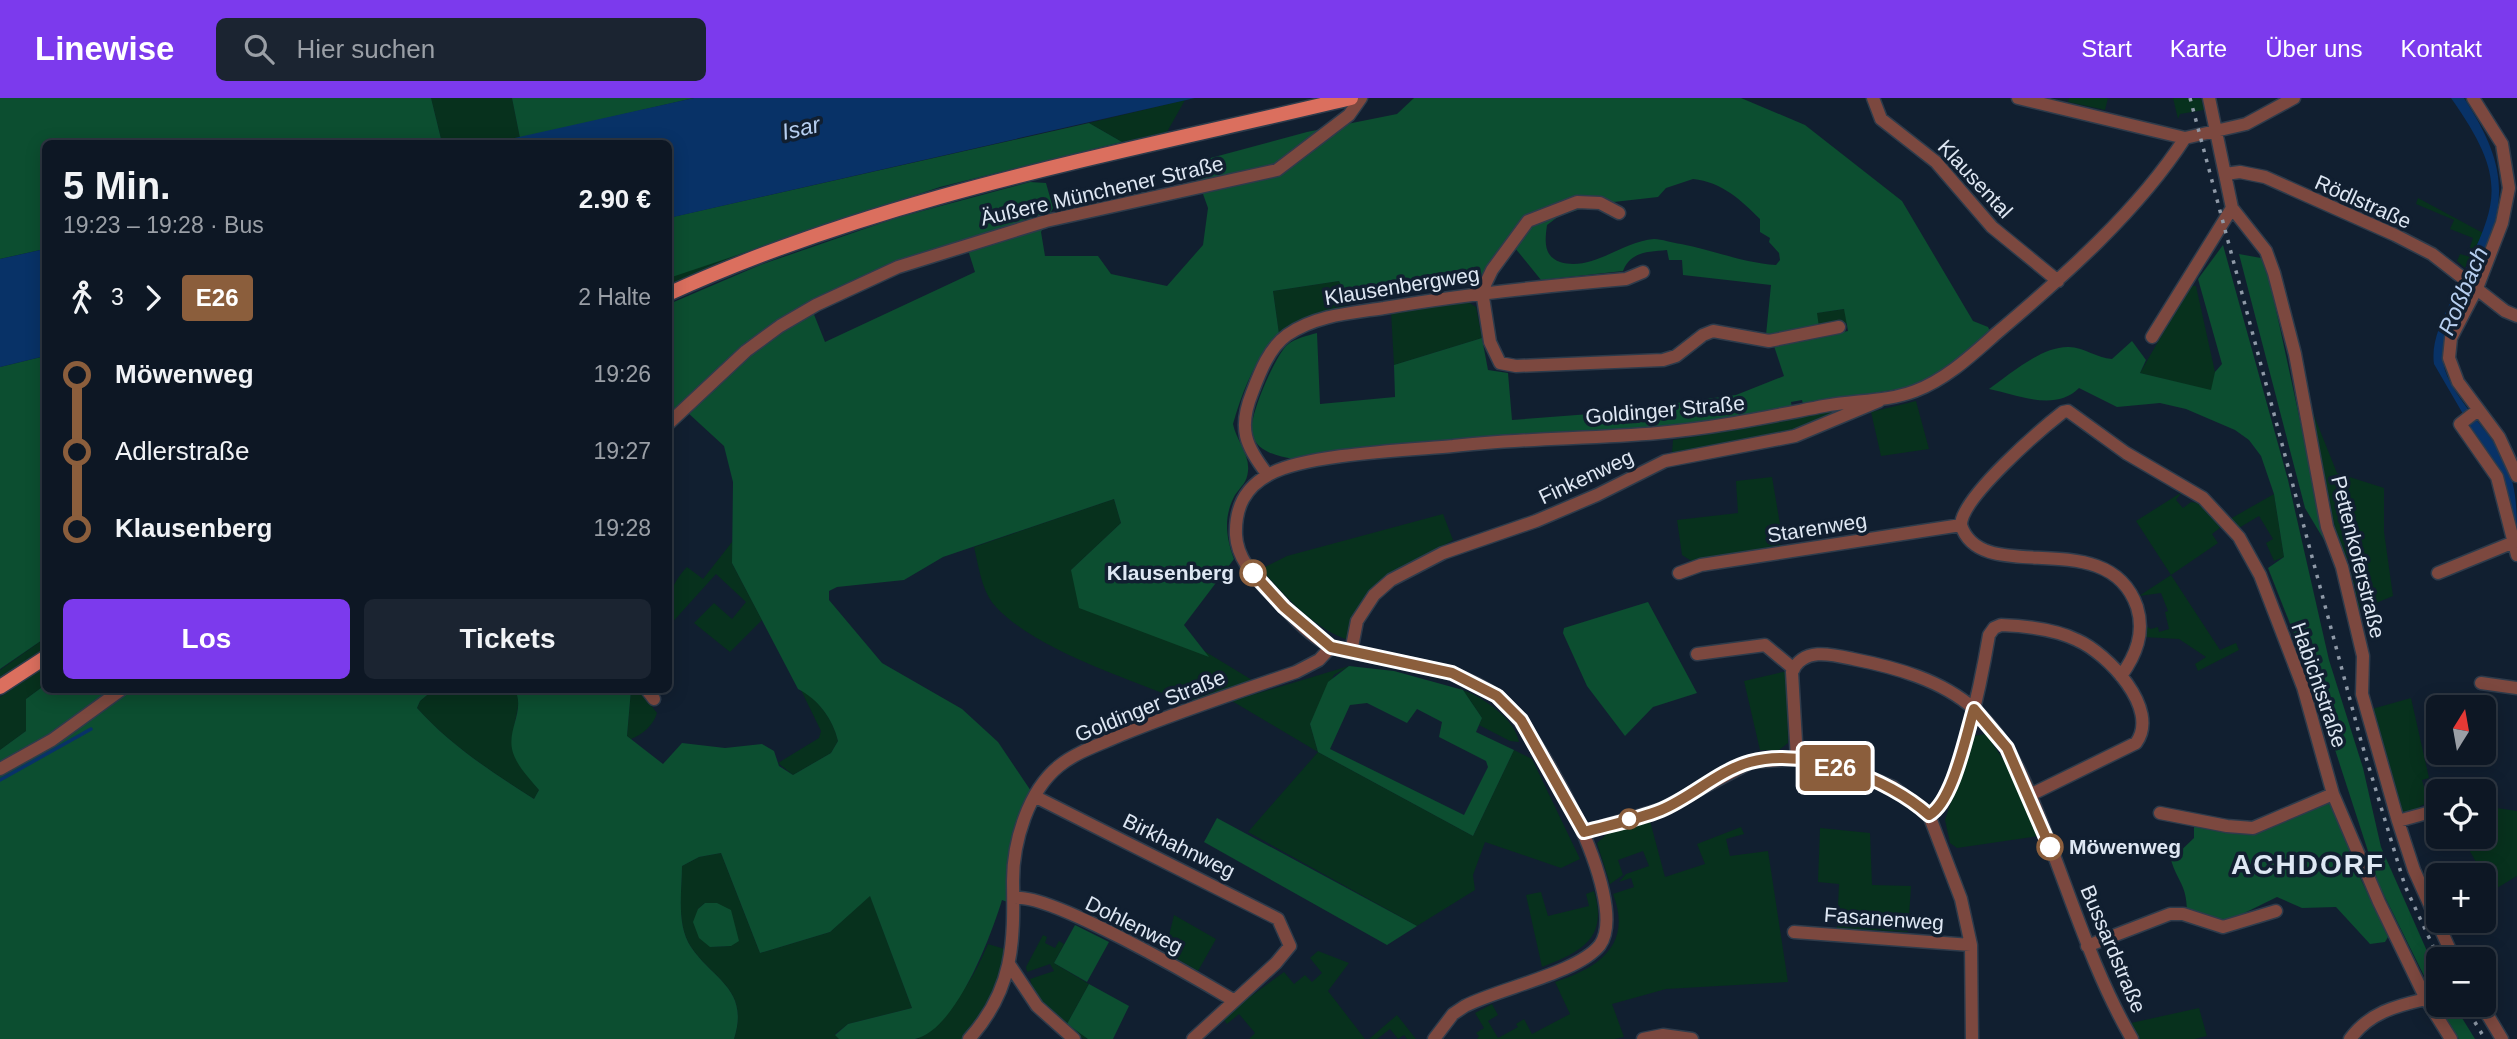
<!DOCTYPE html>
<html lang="de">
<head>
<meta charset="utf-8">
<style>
	body { margin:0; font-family:Arial,sans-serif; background:#1b2431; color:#f1f3f6; height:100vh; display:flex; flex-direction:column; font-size:26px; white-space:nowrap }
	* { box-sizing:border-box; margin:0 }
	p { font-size:23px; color:#9a9fa6 }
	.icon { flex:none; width:38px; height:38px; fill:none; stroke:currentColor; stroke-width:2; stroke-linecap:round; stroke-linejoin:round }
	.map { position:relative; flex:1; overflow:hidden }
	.sheet { position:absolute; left:42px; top:42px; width:630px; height:553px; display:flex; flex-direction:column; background:#0d1724; border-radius:10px; box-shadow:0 4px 18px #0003,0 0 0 2px #2d3641 }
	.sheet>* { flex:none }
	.badge { padding:0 14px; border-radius:5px; font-size:24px; line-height:46px }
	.needle { width:46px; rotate:11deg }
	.tools { position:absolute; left:2426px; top:597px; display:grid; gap:14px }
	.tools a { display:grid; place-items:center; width:70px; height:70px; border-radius:10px; background:#0d1724; box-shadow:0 4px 18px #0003,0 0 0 2px #2d3641; font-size:35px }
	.map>.badge { position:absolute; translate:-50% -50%; box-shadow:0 0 0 4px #fff }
	.legs { display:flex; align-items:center; gap:10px; height:77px; padding:0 21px; font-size:23px }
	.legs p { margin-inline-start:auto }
	.summary { display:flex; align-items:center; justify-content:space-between; height:119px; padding:0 21px }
	h1 { font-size:38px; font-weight:700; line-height:52px }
	.button { display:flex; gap:14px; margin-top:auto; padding:14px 21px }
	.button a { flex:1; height:80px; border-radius:10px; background:#7c3aed; color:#fff; font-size:28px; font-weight:700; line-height:80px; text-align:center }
	.button a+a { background:#1b2431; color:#f1f3f6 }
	ul { padding:0 21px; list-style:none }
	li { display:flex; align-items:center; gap:24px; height:77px; font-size:26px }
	li i { display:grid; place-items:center; width:10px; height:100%; margin:0 9px; background:currentColor }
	li i::after { content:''; width:18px; height:18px; margin:-9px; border:5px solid; border-radius:50%; background:#0d1724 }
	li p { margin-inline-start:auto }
	li:first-child i { background:linear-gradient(#0000 50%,currentColor 0) }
	li:last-child i { background:linear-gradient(currentColor 50%,#0000 0) }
	header { display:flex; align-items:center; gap:42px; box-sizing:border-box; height:98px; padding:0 35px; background:#7c3aed; color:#fff }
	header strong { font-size:33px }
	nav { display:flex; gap:38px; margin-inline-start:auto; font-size:24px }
	.search { width:490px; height:63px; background:#1b2431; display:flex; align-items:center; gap:18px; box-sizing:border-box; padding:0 24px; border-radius:10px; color:#9a9fa6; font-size:26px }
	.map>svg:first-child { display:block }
	.green { fill:#07311d; fill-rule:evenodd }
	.forest { fill:#0c4e30; fill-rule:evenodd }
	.water { fill:#083267 }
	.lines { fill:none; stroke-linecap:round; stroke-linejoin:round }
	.stream { stroke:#083267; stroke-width:3.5 }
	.minor-casing { stroke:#2e3b4b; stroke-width:15 }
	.major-casing { stroke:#2e3b4b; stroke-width:17 }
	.minor { stroke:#7c483f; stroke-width:12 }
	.major { stroke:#db6f5e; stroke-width:14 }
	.rail { stroke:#8f9aa8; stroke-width:3.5; stroke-dasharray:3.5 7; stroke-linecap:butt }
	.line-1-casing { stroke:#fff; stroke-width:16 }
	.line-1 { stroke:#8b5e3c; stroke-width:10 }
	.stop-1-dot { fill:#fff; stroke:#8b5e3c; stroke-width:3.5 }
	.labels { text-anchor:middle; stroke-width:7; stroke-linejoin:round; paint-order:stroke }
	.street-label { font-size:21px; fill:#dee7f3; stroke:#111f30 }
	.stop-label { font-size:21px; font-weight:bold; fill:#dee7f3; stroke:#111f30; text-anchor:end }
	.water-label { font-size:23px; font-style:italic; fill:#b7cff0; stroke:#111f30 }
	.district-label { font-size:28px; font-weight:bold; letter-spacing:2px; fill:#dee7f3; stroke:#111f30 }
</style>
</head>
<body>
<header>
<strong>Linewise</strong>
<div class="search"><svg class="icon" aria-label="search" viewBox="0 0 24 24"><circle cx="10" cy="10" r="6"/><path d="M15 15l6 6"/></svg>Hier suchen</div>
<nav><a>Start</a><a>Karte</a><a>Über uns</a><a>Kontakt</a></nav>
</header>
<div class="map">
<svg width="2517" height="941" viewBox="0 0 2517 941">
	<rect width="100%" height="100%" fill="#111f30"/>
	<!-- green -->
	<path class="green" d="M431,0H512L520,40L492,45H442Z
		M2069,0H2108L2105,12L2068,4Z
		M2173,0H2201L2204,12L2180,16L2178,21Z
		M1185,2L1167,34L1122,44L1089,25Z
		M2418,100L2483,135L2465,170L2457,163L2460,156L2467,158L2473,140L2450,131L2454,122L2416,106Z
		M804,134L677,184L669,188L668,180L675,177Z
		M1339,183L1351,206L1303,222L1279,236L1273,193Z
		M2190,188H2196L2215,274L2212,293L2140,275Z
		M1468,204L1476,209L1482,240L1394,267L1391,213Z
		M1845,211L1847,225L1819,229L1816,215Z
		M1916,303L1929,351L1881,358L1871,314Z
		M1867,306L1779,337L1672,355L1673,342C1738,332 1802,317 1867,306Z
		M2311,310L2337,375L2384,390V434L2393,498L2359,512L2349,463L2338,445Z
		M1772,379L1783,444L1780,445L1781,450L1693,464L1682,457L1677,422L1738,415L1736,383Z
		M2182,394L2176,402L2183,410L2191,404L2198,405L2221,429L2212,436L2218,445L2171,477L2220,552L2236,545L2239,552L2198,573L2195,566L2206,559L2179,541L2143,539L2144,527L2151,531L2158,529L2159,534L2169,531L2165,514L2168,513L2161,495L2139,498L2171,477L2136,423Z
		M2274,396L2284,459L2274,463L2266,445L2273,441L2259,418L2237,431L2230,421Z
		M1114,401L1121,425L1071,472L1252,582L1193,607C1136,583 1038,554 996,509C982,494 979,470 974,449Z
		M1443,416L1453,442L1396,475L1348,542C1313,530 1285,498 1261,471L1287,458Z
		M732,444V465L762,522L730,554L694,525L714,505L732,521L746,504L716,476L669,528C669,502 668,489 687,469L703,481Z
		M45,540V551L0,581V572Z
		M1349,568L1334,577L1310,626L1318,654L1473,738L1514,652L1532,661L1580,761L1561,770L1485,744L1473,777L1475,792L1417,828L1248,734L1318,654L1232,603Z
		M45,569V587L26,601V633L0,652V599Z
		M1787,573L1788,645L1779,652H1760L1744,583Z
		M433,592H515C523,607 513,620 514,636C515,659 525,675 539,692L534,701C493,675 450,647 417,610L420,603Z
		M631,592H639L657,615C653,628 643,636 631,641L627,638Z
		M801,592C819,602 834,623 838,643L831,655L793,677L778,665L819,640L821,633Z
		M1463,592C1484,600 1515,621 1519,644L1510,643L1479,627L1482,620Z
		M2411,600L2429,680L2422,682L2428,705L2420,708L2421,712L2401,714L2372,611Z
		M1986,636L2017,682L2039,738L1957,750L1950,745L1945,722L1973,638Z
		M2483,708L2517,713V778L2492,793L2462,739L2483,738Z
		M1650,723L1665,779L1705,766L1697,746L1741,729L1744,736L1726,741L1730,758L1768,753L1788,884L1666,891L1612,906L1624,939L1615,941H1477L1479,938L1476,935L1484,930L1475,915L1492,906L1498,917L1488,923L1498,940L1518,929L1516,926L1524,921L1532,936L1570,916L1555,884C1598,870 1633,847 1613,796L1634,789L1631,780L1619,784L1626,776L1649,768L1643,753L1618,762L1623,777L1610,786L1597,745L1608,735Z
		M1820,730L1870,735L1872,787L1911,788L1908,834L1837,830L1839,786L1818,784Z
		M721,755L760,855L830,834L870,797L912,910L848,926L835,936L839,941H734C750,891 713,882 691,849C676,827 682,793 682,768L699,759ZM705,805H717L731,848L710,849L698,811Z
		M1594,793C1609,841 1580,854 1542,869L1526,797L1541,794L1548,818L1589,808L1586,796Z
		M1174,817L1216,841L1198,873L1165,854Z
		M1043,837L1047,839L1045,845L1055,850L1059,843L1064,846L1054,865L1089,886L1067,926L1088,941C1064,941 1035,903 1030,881L1054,873L1050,866L1027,874L1026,869Z
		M988,846L1008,852C999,885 985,915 962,941H917C950,917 972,884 988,846Z
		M1318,853L1349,865L1328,893L1365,941H1249L1255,935L1239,916L1227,926L1224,922V918L1284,874L1294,886L1305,877L1312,884L1322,875L1310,860Z
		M2199,910L2207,938L2195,941H2140L2131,925Z
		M1397,917L1416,941H1407L1404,937L1398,941L1390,931L1377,941H1369Z"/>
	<!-- forest -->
	<path class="forest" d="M0,0H431L442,45L46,46L45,151L0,161Z
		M512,0H694L520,40Z
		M1414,0H1741L1805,27L1902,103L1973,223L1988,229L1991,235C1963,256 1934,283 1899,291L1803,306L1802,302L1791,304L1792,310L1727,322L1293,361C1277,358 1258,354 1252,337C1247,322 1275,258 1287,247C1296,240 1306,238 1317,235L1320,306L1395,299L1394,267L1482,240L1488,272L1508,275L1512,322L1603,315L1736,297L1784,278L1774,248L1848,233L1844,211L1817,215L1819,229L1766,237L1771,187L1683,177L1682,162H1669L1667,152C1648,154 1631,153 1623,173L1541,182L1515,150L1478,181L1469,185L1351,206L1339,183L1273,193L1279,236C1255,260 1242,294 1233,326C1236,342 1250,356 1248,373C1247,385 1241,388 1235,397C1223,419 1226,439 1234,461L1184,527L1209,559L1079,510L1071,472L1121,425L1114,401L943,459L904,482L837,489L829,493V502L882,565L962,611L998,644L1033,696L1013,734L1010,805L1002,802C991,838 956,932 915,941C892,941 863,941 839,941L835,937L848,926L912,910L870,798L830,834L760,855L721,755L699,759L682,768C682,793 676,827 691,849C713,882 750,891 734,941H0V652L26,633V601L45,587L46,592H433L420,603L417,610C450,647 493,675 534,701L539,692C529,680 515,666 512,651C508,630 525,612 515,592H631L627,638L663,666L682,645L725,650L762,646L774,653L779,668L793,677L831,655L838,643C833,621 818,601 798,591L732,465L733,384L724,348L687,314L669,320V206L760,167L896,120L1030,84L1046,85L1053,110L1041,134L1045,158H1098L1111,176L1167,188L1203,147L1208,110L1192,65L1307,34L1397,16ZM1693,81C1722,84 1741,102 1760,121V134L1770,140L1769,144L1779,155L1780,162L1776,167C1744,165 1712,152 1681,146C1672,145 1662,141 1654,141C1623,143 1592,174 1560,164C1543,158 1545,142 1547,127L1559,118L1596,106L1658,99L1666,90ZM968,152L975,174L825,244L813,214L905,171Z
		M1089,25L1122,44L940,89L669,180L668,120Z
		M2223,147L2288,382L2329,562L2363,670L2381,749L2438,878V906L2379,787L2313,584L2268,470L2284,459L2274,396L2261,358L2249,342L2235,332L2186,311L2160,305L2117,309L2079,290C2055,314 2019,297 1989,291C2010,276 2042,248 2069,249C2083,249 2097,260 2112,261L2132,243L2146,262L2140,275L2211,292L2215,274L2222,266L2198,181Z
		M2239,156L2261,160L2267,170L2327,447L2305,410Z
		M45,258V540L0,571V269Z
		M1648,504L1697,595L1653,609L1625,638L1587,588L1563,535L1564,530Z
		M1349,568L1394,573L1463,592L1482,620L1476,634L1514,652L1473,738L1318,654L1310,626L1328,584ZM1367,605L1407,625L1417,611L1442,624L1439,639L1486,663L1488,669L1464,717L1330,651L1350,607Z
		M2329,704L2334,708L2356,771L2388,839L2385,844L2370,846L2336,809L2302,810L2277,799L2226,824L2187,812C2186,785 2178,785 2171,762L2194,740V722L2246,731Z
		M1217,720L1417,828L1387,847L1204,744Z
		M705,805H717L731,812L739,843L731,848L710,849L699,840L693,824L698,811Z
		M1075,827L1109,844L1087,884L1054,865Z
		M1089,886L1129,908L1113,941H1088L1067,926Z
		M2438,907H2454L2475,941H2459Z"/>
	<!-- water -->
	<path class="water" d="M694,0H1195L669,120L668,46L492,45Z
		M2451,0H2464C2517,81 2504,116 2464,200C2455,219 2443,239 2443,260C2443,291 2489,331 2503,359C2517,386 2517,412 2517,442L2477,340L2434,266C2431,245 2441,224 2450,205C2492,111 2517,93 2451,0Z
		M45,151V258L0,269V161Z"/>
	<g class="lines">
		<!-- stream -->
		<path class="stream" d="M0,682L91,631"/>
		<!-- minor casing -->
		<g class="minor-casing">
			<path id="minor" d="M1873,0L1881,21L1936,64L1992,129L2058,183
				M2018,0L2185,40L2246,26L2294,0
				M2209,0L2232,110L2266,153L2274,175L2295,256L2327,429L2342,469L2363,558L2362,596L2398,723L2414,772L2454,861
				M2473,0L2502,46L2509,90L2502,125L2477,190L2451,240L2449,260L2458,284L2499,339L2517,378
				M2225,76L2240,74L2265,79L2395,137L2432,156L2505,213L2517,218
				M1619,115L1600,105L1577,104L1528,123L1492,172L1482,193L1490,244L1500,265L1516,268L1663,262L1676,258L1703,237L1713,233L1769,243L1839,229
				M2152,239L2232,110
				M2478,312L2460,326L2497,379L2517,457
				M668,326L746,253L780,228L816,207L898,169L1046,123L1277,72L1349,17L1361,0
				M1268,377C1245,348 1238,330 1252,295C1260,274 1269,250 1287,237C1316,217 1351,215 1384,210C1464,196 1545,188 1626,181L1643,174
				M1679,475L1701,467L1961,427
				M2438,475L2514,444
				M1351,554L1357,523L1374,497L1391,482L1443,455L1536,423L1597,397L1665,363L1795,338L1879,303
				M1697,556L1765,547L1794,571
				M2121,578C2136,557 2145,535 2137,509C2108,424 1981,491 1961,427C1961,400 2040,332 2063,314L2068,313L2126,355L2203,400L2239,439L2260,477L2303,589L2333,696L2379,804L2426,901L2451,941
				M2481,585L2517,590
				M647,592L654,601
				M1797,661L1792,574C1803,549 1831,556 1853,561C1894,569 1942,582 1974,611C2017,649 2035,709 2055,760C2078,821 2099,884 2132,941
				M0,671L52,642L121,592
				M1036,699L1278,821L1290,848L1276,865L1193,941
				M2160,715L2227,728L2253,730L2333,696
				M1929,717C1959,701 1983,573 1989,537L1994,530L2001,527C2026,528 2055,531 2077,542C2107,555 2161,611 2136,645L2030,697
				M2398,723L2438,712
				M1584,734L1662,711L1751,664L1797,661L1863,677L1893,689L1929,717L1961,801L1971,847L1972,941
				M1014,800C1049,794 1196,880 1233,902
				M1794,834L1971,847
				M2087,848L2170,816H2183L2223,829L2276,813
				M1009,866L1037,908L1074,941
				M2481,906L2502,941
				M969,941C1014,891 1014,845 1013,783C1013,744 1028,693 1059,668C1076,654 1101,646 1121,637C1178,614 1237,594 1296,574L1319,562L1331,549
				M1434,941L1453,916L1465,908C1500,890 1578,875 1600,847C1632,802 1536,629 1498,599C1460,570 1410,567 1366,557C1354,555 1340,553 1330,548C1306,536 1286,511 1267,492C1252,476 1237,459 1236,437C1235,409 1245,389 1270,376C1306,356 1409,352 1453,348C1522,340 1590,341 1658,335C1716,330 1767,319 1824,308C1854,302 1886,304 1915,293C1947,281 1973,256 1998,234C2064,178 2138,113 2185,40
				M1643,941L1663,937L1692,941
				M2350,941C2369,915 2395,908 2426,901"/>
		</g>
		<!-- major casing -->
		<g class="major-casing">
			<path id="major" d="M668,196C884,97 1121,55 1351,0
				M0,589L46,559"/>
		</g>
		<!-- minor -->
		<use href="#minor" class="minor"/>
		<!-- major -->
		<use href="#major" class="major"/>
		<!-- rail -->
		<path class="rail" d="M2190,0L2361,643L2405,788L2439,861
			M2464,906L2485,941"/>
	</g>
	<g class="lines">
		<!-- line-1 casing -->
		<g class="line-1-casing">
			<path id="line-1" d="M1253,475L1284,509L1331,549L1452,575L1497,598L1521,622L1584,734C1609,727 1636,722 1661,712C1692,699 1718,673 1750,664C1806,649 1888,680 1929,717C1953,704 1966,637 1974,611L2007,650L2050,749"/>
		</g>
		<!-- line-1 -->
		<use href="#line-1" class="line-1"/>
	</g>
	<!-- markers -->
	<g class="stop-1-dot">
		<circle cx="1253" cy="475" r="12"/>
		<circle cx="1629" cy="721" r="9"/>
		<circle cx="2050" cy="749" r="12"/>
	</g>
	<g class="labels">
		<!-- street labels -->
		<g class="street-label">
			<text transform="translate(1975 81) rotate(47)" y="7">Klausental</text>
			<text transform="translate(1102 93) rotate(-13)" y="7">Äußere Münchener Straße</text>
			<text transform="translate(2363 104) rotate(24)" y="7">Rödlstraße</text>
			<text transform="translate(1402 188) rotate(-9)" y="7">Klausenbergweg</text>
			<text transform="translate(1665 312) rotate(-5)" y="7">Goldinger Straße</text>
			<text transform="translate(1586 379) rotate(-25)" y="7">Finkenweg</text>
			<text transform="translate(1817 430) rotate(-9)" y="7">Starenweg</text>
			<text transform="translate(2358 459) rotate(76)" y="7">Pettenkoferstraße</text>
			<text transform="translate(2319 587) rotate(71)" y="7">Habichtstraße</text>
			<text transform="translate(1150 608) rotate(-22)" y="7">Goldinger Straße</text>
			<text transform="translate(1179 748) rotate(26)" y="7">Birkhahnweg</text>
			<text transform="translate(1884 821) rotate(4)" y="7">Fasanenweg</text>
			<text transform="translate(1134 827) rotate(26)" y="7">Dohlenweg</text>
			<text transform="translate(2113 851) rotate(67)" y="7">Bussardstraße</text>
		</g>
		<!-- stop labels -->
		<g class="stop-label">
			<text x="1234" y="482">Klausenberg</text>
			<text x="2069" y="756" text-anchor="start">Möwenweg</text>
		</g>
		<!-- water labels -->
		<g class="water-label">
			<text transform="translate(801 30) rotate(-13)" y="8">Isar</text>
			<text transform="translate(2463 193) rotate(-67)" y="8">Roßbach</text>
		</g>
		<!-- district labels -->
		<g class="district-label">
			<text x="2308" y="776">ACHDORF</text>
		</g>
	</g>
</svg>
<div class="tools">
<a><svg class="needle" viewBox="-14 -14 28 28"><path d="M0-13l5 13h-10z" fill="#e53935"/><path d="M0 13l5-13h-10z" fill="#9a9fa6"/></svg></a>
<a><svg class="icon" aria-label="locate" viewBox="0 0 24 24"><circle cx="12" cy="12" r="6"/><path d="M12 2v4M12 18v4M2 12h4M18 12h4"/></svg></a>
<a>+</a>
<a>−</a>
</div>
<b class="badge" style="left:1835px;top:670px;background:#8b5e3c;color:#fff">E26</b>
<section class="sheet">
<div class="summary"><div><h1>5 Min.</h1><p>19:23 – 19:28 · Bus</p></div><b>2.90 €</b></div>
<div class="legs"><svg class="icon" aria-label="walk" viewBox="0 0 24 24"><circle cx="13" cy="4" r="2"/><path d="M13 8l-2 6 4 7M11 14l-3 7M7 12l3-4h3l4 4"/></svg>3<svg class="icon" aria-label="forward" viewBox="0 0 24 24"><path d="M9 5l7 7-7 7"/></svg><b class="badge" style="background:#8b5e3c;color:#fff">E26</b><p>2 Halte</p></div>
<ul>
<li><i style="color:#8b5e3c"></i><b>Möwenweg</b><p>19:26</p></li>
<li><i style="color:#8b5e3c"></i><span>Adlerstraße</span><p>19:27</p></li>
<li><i style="color:#8b5e3c"></i><b>Klausenberg</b><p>19:28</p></li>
</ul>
<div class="button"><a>Los</a><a>Tickets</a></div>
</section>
</div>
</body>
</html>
